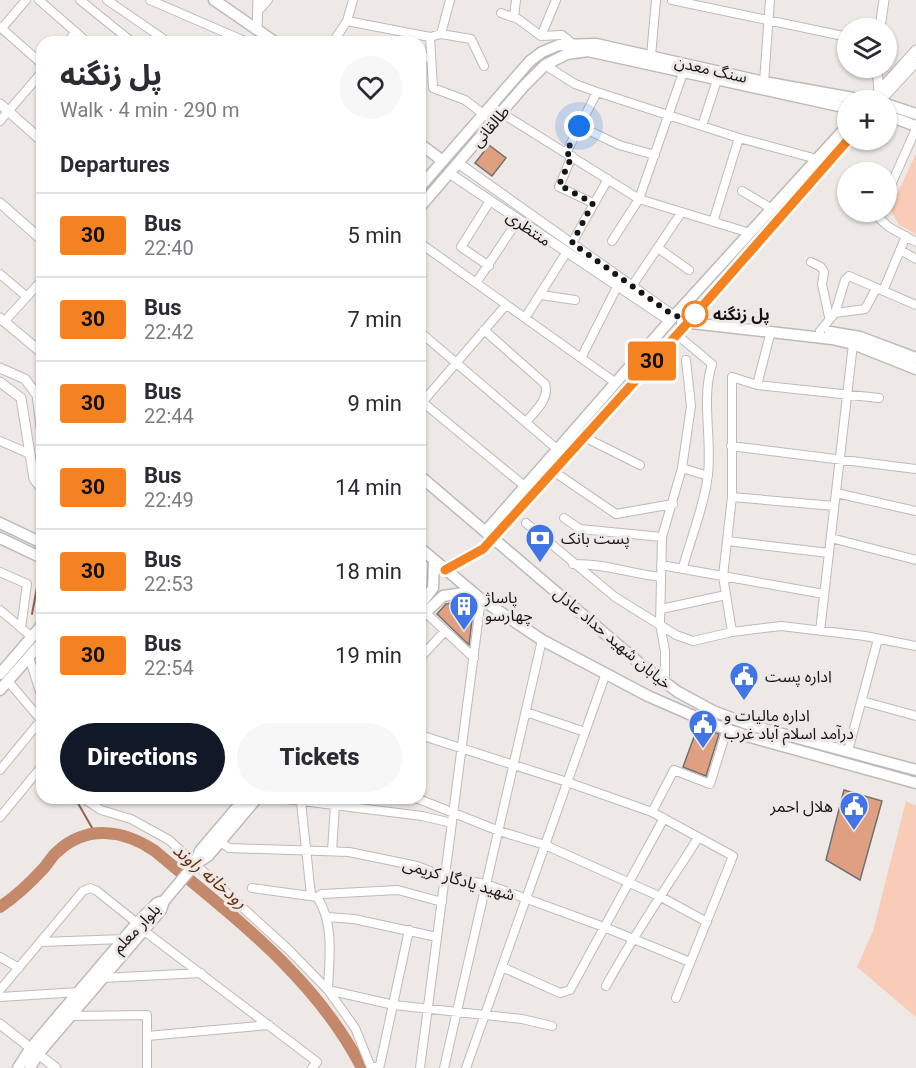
<!DOCTYPE html>
<html lang="en">
<head>
<meta charset="utf-8">
<style>
	body { margin:0; font-family:Roboto,"Noto Sans Arabic",sans-serif; background:#f7f7f7; color:#2b2b33; height:100vh; display:flex; flex-direction:column; font-size:22px; white-space:nowrap }
	* { box-sizing:border-box; margin:0 }
	p { font-size:20px; color:#7c7c81 }
	.icon { flex:none; width:33px; height:33px; fill:none; stroke:currentColor; stroke-width:2; stroke-linecap:round; stroke-linejoin:round }
	.map { position:relative; flex:1; overflow:hidden }
	.details { position:absolute; left:36px; top:36px; width:390px; height:768px; display:flex; flex-direction:column; background:#fff; border-radius:18px; box-shadow:0 2px 4px #0004 }
	.details>* { flex:none }
	.badge { padding:0 12px; border-radius:4px; font-size:21px; line-height:39px }
	.buttons { position:absolute; left:837px; top:18px; display:grid; gap:12px }
	.buttons a { display:grid; place-items:center; width:60px; height:60px; border-radius:50%; background:#fff; box-shadow:0 2px 4px #0004; font-size:30px }
	.you { position:absolute; width:30px; height:30px; margin:-15px; border:4px solid #fff; border-radius:50%; background:#1a73e8; box-shadow:0 0 0 9px #1a73e833 }
	.map>.badge { position:absolute; translate:-50% -50%; box-shadow:0 0 0 3px #fff }
	h2 { padding:0 24px; font-size:22px; line-height:54px }
	.round { display:grid; place-items:center; flex:none; width:63px; height:63px; border-radius:32px; background:#f7f7f7 }
	.summary { display:flex; align-items:center; justify-content:space-between; height:102px; padding:0 24px }
	h1 { font-size:28px; font-weight:800; line-height:45px }
	.primary-button { display:flex; gap:12px; margin-top:auto; padding:12px 24px }
	.primary-button a { flex:1; height:69px; border-radius:36px; background:#111827; color:#fff; font-size:24px; font-weight:800; line-height:69px; text-align:center }
	.primary-button a+a { background:#f7f7f7; color:#2b2b33 }
	ul { padding:0; list-style:none }
	li { display:flex; align-items:center; gap:18px; height:84px; padding:0 24px; border-top:2px solid #e1e1e2 }
	li div { flex:1 }
	li b { display:block; font-size:22px }
	li em { font-style:normal }
	li .badge { min-width:66px; font-weight:700; text-align:center }
	.map>svg:first-child { display:block }
	.green { fill:#f8ccb7 }
	.lines { fill:none; stroke-linecap:round; stroke-linejoin:round }
	.stream { stroke:#906550; stroke-width:2 }
	.river { stroke:#c4886a; stroke-width:12 }
	.building { fill:#dfa082; stroke:#74706d; stroke-width:1.5 }
	.minor-casing { stroke:#bfbab8; stroke-width:10 }
	.tertiary-casing { stroke:#bfbab8; stroke-width:11 }
	.secondary-casing { stroke:#bfbab8; stroke-width:13 }
	.minor { stroke:#fff; stroke-width:8 }
	.tertiary { stroke:#fff; stroke-width:9 }
	.secondary { stroke:#fff; stroke-width:10 }
	.line-casing { stroke:#fff; stroke-width:14 }
	.line { stroke:#f58220; stroke-width:9 }
	.walk { stroke:#161414; stroke-width:6; stroke-dasharray:0 10.8 }
	.stop-dot { fill:#fff; stroke:#f58220; stroke-width:3 }
	.labels { text-anchor:middle; stroke-width:6; stroke-linejoin:round; paint-order:stroke }
	.street-label { font-size:16px; fill:#161414; stroke:#eee9e6 }
	.stop-label { font-size:16px; font-weight:bold; fill:#161414; stroke:#eee9e6; text-anchor:start }
	.poi-label { font-size:16px; fill:#161414; stroke:#eee9e6; text-anchor:start }
	.water-label { font-size:18px; font-style:italic; fill:#672e0d; stroke:#eee9e6 }
</style>
</head>
<body>
<div class="map">
<svg width="916" height="1068" viewBox="0 0 916 1068">
	<rect width="100%" height="100%" fill="#eee9e6"/>
	<!-- green -->
	<path class="green" d="M916,154V234L899,225L890,209Z
		M906,801L916,806V1017L857,967L873,931Z"/>
	<g class="lines">
		<!-- stream -->
		<path class="stream" d="M39,435L42,472
			M32,614L42,561
			M75,798L95,833"/>
		<!-- river -->
		<path class="river" d="M0,907C15,897 30,883 42,870C48,864 51,857 57,852C87,824 124,830 155,851C233,917 314,975 362,1068"/>
	</g>
	<!-- building -->
	<path class="building" d="M489,145L506,158L492,176L475,163Z
		M463,601L474,604L469,645L437,614L446,604Z
		M698,726L719,734L706,776L683,767Z
		M844,790L882,801L860,880L826,860Z"/>
	<g class="lines">
		<!-- minor casing -->
		<g class="minor-casing">
			<path id="minor" d="M39,0L87,42
				M80,0L132,42
				M107,0L168,42
				M150,0L247,42
				M672,0L848,37
				M259,10L268,0
				M501,13L518,19L541,36L562,35L572,43
				M514,17L516,0
				M347,21L430,37L441,34L471,39L484,66
				M0,27L42,64
				M2,28L26,0
				M441,34L450,0
				M541,36L556,0
				M430,37L433,88L465,100L486,116
				M67,42L76,32
				M333,42L347,21L353,0
				M651,56L656,0
				M420,57L431,58
				M545,65L575,84L597,92L739,138L817,159
				M764,82L770,0
				M492,107L639,199L750,233
				M0,121L42,72
				M579,126L619,145L655,155
				M702,126L717,80
				M566,153L597,92
				M572,156L559,187L593,203
				M742,191L772,209
				M886,196L916,129
				M881,212L880,219L889,227L916,242
				M713,222L739,138
				M612,241L639,199L683,73
				M420,243L616,383
				M572,243L608,179
				M658,248L689,270
				M900,250L916,259
				M811,262L821,267L824,272L822,284L829,317
				M489,266L461,247L490,201
				M0,274L27,297
				M476,283L518,220
				M632,286L681,213
				M883,291L906,236
				M541,295L575,300
				M835,313L845,280L849,276L916,305
				M525,318L566,253
				M4,322L42,280
				M484,330L545,384C550,399 535,411 526,422
				M820,331L835,313L865,309L876,289
				M420,332L557,449
				M676,334L712,364C701,399 712,438 708,474C705,503 691,538 683,567
				M581,358L617,287
				M757,385L771,331
				M420,400L533,493
				M420,405L506,305
				M584,437L640,465
				M0,441L30,454
				M731,446L916,469
				M682,468L708,476
				M553,471L616,514L673,504
				M836,493L916,511
				M732,497L834,506
				M564,518L580,529L662,537
				M526,523L615,597L676,635L693,641L732,632L781,626L865,636L916,646
				M831,538L916,560
				M727,541L829,553
				M573,564C602,563 632,574 661,577
				M661,565L824,594
				M0,572L27,584L21,628
				M661,609L726,595
				M0,610L32,637
				M425,612L474,658
				M820,631L853,344
				M732,632L723,576L732,497V377L757,385L879,398
				M29,657L42,698
				M420,658L445,631
				M665,683V651L660,624L662,537L682,468L691,406L686,360
				M862,701L916,716
				M526,712L585,732
				M420,735L567,782L652,812L733,856L676,998
				M848,751L878,639
				M0,770L41,720L8,681
				M83,798L101,810L131,819L169,840L290,951L328,990L355,1028L370,1065L375,1068L380,1065L409,930
				M278,798L422,816L452,823
				M416,798L499,831L545,845L661,897L707,922
				M301,802L311,895
				M652,812L674,770L710,784L727,729
				M0,817L42,766
				M219,841L229,848L349,852L417,866L445,877L486,884L604,927L690,962
				M332,851L335,805L338,798
				M252,888L317,897C335,924 329,959 328,990L394,1005L522,1019L552,1026
				M317,897L322,894L398,890L442,902
				M326,917L354,919L437,937
				M143,930L317,1062L312,1068
				M41,942L124,939
				M0,957L19,968
				M502,967L560,993L570,990L664,818
				M102,978L201,973
				M606,986C634,934 667,887 698,838
				M0,990L83,891L90,888L97,891L137,923
				M0,997L79,992
				M71,1016L147,1015V1068
				M147,1036L269,1025
				M420,1068L481,599
				M444,1068L542,640
				M466,1068L606,673"/>
		</g>
		<!-- tertiary casing -->
		<g class="tertiary-casing">
			<path id="tertiary" d="M880,28L884,0
				M257,30L258,0
				M877,68L879,92L881,94
				M871,100L916,50
				M881,100L916,62
				M0,104L42,141
				M458,163L674,316
				M449,173L670,321
				M0,203L42,240
				M0,318L42,353
				M0,368L25,379L37,395
				M0,382L21,398
				M42,382L37,395L42,434
				M21,398L34,479L42,489
				M0,1024L56,1068"/>
		</g>
		<!-- secondary casing -->
		<g class="secondary-casing">
			<path id="secondary" d="M214,0L275,42
				M886,104L916,114
				M886,115L916,126
				M420,144L443,161
				M420,187L530,61L542,52L559,45L596,44L764,82L864,100
				M420,207L524,86L545,65L567,54L588,51L848,108
				M682,322L832,339L853,344L916,369
				M830,332L860,337L916,358
				M420,476L644,667L678,692L713,711L753,726L916,770
				M0,523L42,543
				M486,531L674,316L848,125
				M0,538L42,558
				M420,548L481,599L542,640L648,696L712,724L750,737L916,783
				M445,569L483,549L692,318L848,140
				M420,605L433,588L434,560
				M420,618L443,596L471,592
				M0,674L42,625
				M0,690L42,642
				M195,864L200,851L245,798
				M18,1068L30,1049L137,923L157,903L164,901
				M30,1068L38,1054L161,910L164,901L195,864L208,856L257,798"/>
		</g>
		<!-- minor -->
		<use href="#minor" class="minor"/>
		<!-- tertiary -->
		<use href="#tertiary" class="tertiary"/>
		<!-- secondary -->
		<use href="#secondary" class="secondary"/>
	</g>
	<g class="lines">
		<!-- line casing -->
		<g class="line-casing">
			<path id="line" d="M445,570L483,549L692,318L848,140"/>
		</g>
		<!-- line -->
		<use href="#line" class="line"/>
		<!-- walk -->
		<path class="walk" d="M579,126L566,153L572,156L559,185L593,203L572,243L674,316L692,318L695,314"/>
	</g>
	<!-- icons -->
	<defs>
		<g id="bank-pin" transform="scale(1.5)"><path d="M0 17L-7.5 6A9.5 9.5 0 1 1 7.5 6Z" fill="#4175e5" stroke="#eee9e6"/><path d="M-6-4H6V4H-6ZM0-2.3a2.3 2.3 0 1 0 0 4.6a2.3 2.3 0 1 0 0-4.6Z" fill="#fff"/></g>
		<g id="building-pin" transform="scale(1.5)"><path d="M0 17L-7.5 6A9.5 9.5 0 1 1 7.5 6Z" fill="#4175e5" stroke="#eee9e6"/><path d="M-4-6H4V6H1V3H-1V6H-4ZM-2.5-4.3h1.7v1.8h-1.7ZM.8-4.3h1.7v1.8H.8ZM-2.5-1h1.7V.8h-1.7ZM.8-1h1.7V.8H.8Z" fill="#fff"/></g>
		<g id="civic-pin" transform="scale(1.5)"><path d="M0 17L-7.5 6A9.5 9.5 0 1 1 7.5 6Z" fill="#4175e5" stroke="#eee9e6"/><path d="M-.6-6.5H3V-4.5H.6V-3L4-1V1h2V6H-6V1h2V-1L-.6-3ZM-1.2 2.5V6h2.4V2.5Z" fill="#fff"/></g>
	</defs>
	<g fill-rule="evenodd">
		<use href="#bank-pin" x="540" y="538"/>
		<use href="#building-pin" x="464" y="606"/>
		<use href="#civic-pin" x="744" y="676"/>
		<use href="#civic-pin" x="703" y="724"/>
		<use href="#civic-pin" x="854" y="806"/>
	</g>
	<!-- markers -->
	<circle class="stop-dot" cx="695" cy="314" r="12"/>
	<g class="labels">
		<!-- street labels -->
		<g class="street-label">
			<text transform="translate(711 69) rotate(13)" y="6">سنگ معدن</text>
			<text transform="translate(490 126) rotate(-49)" y="6">طالقانی</text>
			<text transform="translate(529 228) rotate(34)" y="6">منتظری</text>
			<text transform="translate(613 638) rotate(40)" y="6">خیابان شهید حداد عادل</text>
			<text transform="translate(459 879) rotate(16)" y="6">شهید یادگار کریمی</text>
			<text transform="translate(136 928) rotate(-46)" y="6">بلوار معلم</text>
		</g>
		<!-- stop labels -->
		<g class="stop-label">
			<text x="713" y="320">پل زنگنه</text>
		</g>
		<!-- poi labels -->
		<g class="poi-label">
			<text x="561" y="544">پست بانک</text>
			<text x="485" y="603">پاساژ<tspan x="485" dy="18">چهارسو</tspan></text>
			<text x="765" y="682">اداره پست</text>
			<text x="724" y="721">اداره مالیات و<tspan x="724" dy="18">درآمد اسلام آباد غرب</tspan></text>
			<text x="833" y="812" text-anchor="end">هلال احمر</text>
		</g>
		<!-- water labels -->
		<g class="water-label">
			<text transform="translate(210 876) rotate(40)" y="6">رودخانه راوند</text>
		</g>
	</g>
</svg>
<div class="buttons">
<a><svg class="icon" aria-label="layers" viewBox="0 0 24 24"><path d="M12 4l9 5-9 5-9-5zM3 14l9 5 9-5"/></svg></a>
<a>+</a>
<a>−</a>
</div>
<div class="you" style="left:579px;top:126px"></div>
<b class="badge" style="left:652px;top:361px;background:#f58220;color:#111">30</b>
<section class="details">
<div class="summary"><div><h1>پل زنگنه</h1><p>Walk · 4 min · 290 m</p></div><a class="round"><svg class="icon" aria-label="heart" viewBox="0 0 24 24"><path d="M12 20l-8-8c-3-5 5-10 8-4 3-6 11-1 8 4z"/></svg></a></div>
<h2>Departures</h2>
<ul>
<li><span class="badge" style="background:#f58220;color:#111">30</span><div><b>Bus</b><p>22:40</p></div><em>5 min</em></li>
<li><span class="badge" style="background:#f58220;color:#111">30</span><div><b>Bus</b><p>22:42</p></div><em>7 min</em></li>
<li><span class="badge" style="background:#f58220;color:#111">30</span><div><b>Bus</b><p>22:44</p></div><em>9 min</em></li>
<li><span class="badge" style="background:#f58220;color:#111">30</span><div><b>Bus</b><p>22:49</p></div><em>14 min</em></li>
<li><span class="badge" style="background:#f58220;color:#111">30</span><div><b>Bus</b><p>22:53</p></div><em>18 min</em></li>
<li><span class="badge" style="background:#f58220;color:#111">30</span><div><b>Bus</b><p>22:54</p></div><em>19 min</em></li>
</ul>
<div class="primary-button"><a>Directions</a><a>Tickets</a></div>
</section>
</div>
</body>
</html>
